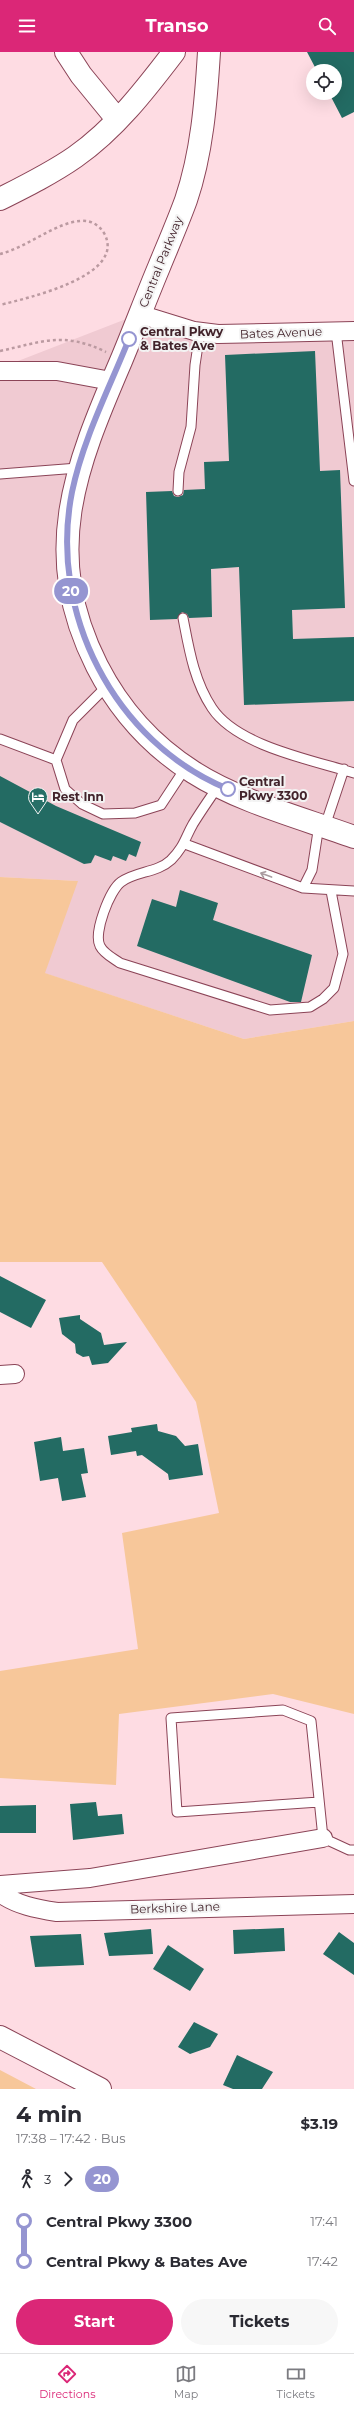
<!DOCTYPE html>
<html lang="en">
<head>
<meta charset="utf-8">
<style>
	body { margin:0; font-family:Montserrat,sans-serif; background:#f7f7f7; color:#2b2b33; height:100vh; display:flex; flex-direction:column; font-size:15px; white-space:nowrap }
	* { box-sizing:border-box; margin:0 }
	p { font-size:13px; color:#7c7c81 }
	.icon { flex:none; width:22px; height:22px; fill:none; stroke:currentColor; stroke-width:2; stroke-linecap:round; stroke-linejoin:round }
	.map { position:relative; height:2037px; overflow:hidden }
	.side { display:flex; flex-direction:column; background:#fff; flex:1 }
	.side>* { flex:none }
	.badge { padding:0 8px; border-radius:13px; font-size:14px; line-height:26px }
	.fabs { position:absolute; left:306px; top:12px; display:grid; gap:8px }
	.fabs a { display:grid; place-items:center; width:36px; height:36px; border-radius:50%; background:#fff; box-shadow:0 4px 16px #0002; font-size:20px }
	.map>.badge { position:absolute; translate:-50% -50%; box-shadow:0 0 0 2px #fff }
	.legs { display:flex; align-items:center; gap:6px; height:44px; padding:0 16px; font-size:13px }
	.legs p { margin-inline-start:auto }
	.overview { display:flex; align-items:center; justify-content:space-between; height:68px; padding:0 16px }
	h1 { font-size:22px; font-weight:700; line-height:30px }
	.action { display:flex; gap:8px; margin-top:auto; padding:8px 16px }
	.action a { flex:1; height:46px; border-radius:24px; background:#db2777; color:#fff; font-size:16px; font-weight:700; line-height:46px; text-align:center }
	.action a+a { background:#f7f7f7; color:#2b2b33 }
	ul { padding:0 16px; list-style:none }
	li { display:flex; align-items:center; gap:14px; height:40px; font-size:15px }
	li i { display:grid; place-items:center; width:6px; height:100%; margin:0 5px; background:currentColor }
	li i::after { content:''; width:10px; height:10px; margin:-5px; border:3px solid; border-radius:50%; background:#fff }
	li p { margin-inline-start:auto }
	li:first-child i { background:linear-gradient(#0000 50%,currentColor 0) }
	li:last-child i { background:linear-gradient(currentColor 50%,#0000 0) }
	header { display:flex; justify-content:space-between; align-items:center; height:52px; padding:0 16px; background:#db2777; color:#fff; font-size:18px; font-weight:700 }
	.tabs { display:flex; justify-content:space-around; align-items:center; height:56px; border-top:1px solid #e1e1e2; background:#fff; font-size:11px; color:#7c7c81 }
	.tabs a { display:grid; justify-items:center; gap:2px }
	.tabs .selected { color:#db2777 }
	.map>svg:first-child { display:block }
	.built { fill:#f0cad2 }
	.green { fill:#f7c79a }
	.building { fill:#236b63 }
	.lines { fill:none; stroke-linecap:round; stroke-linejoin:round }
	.lane-casing { stroke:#8b4457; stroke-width:11 }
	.street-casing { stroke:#8b4457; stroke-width:20 }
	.secondary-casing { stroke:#8b4457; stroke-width:24 }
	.primary-casing { stroke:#8b4457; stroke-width:24 }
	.path { stroke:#bb9aa1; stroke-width:2.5; stroke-dasharray:3 3; stroke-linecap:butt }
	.lane { stroke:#fff; stroke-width:9 }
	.street { stroke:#fff; stroke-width:18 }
	.secondary { stroke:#fff; stroke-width:22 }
	.primary { stroke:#fff; stroke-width:22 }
	.oneway { stroke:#aa9ca0 }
	.line-1-casing { stroke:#fff; stroke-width:9 }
	.line-1 { stroke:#9595d1; stroke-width:6 }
	.stop-1-dot { fill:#fff; stroke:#9595d1; stroke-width:2 }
	.labels { text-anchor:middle; stroke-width:4; stroke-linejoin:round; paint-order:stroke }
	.street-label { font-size:12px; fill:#42232b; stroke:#f3f3f3 }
	.stop-label { font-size:12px; font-weight:bold; fill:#42232b; stroke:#f3f3f3; text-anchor:start }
	.poi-label { font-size:12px; font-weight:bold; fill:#42232b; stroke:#f3f3f3; text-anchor:start }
</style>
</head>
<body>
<header><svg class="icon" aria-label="menu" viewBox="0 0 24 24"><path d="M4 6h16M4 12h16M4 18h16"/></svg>Transo<svg class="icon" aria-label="search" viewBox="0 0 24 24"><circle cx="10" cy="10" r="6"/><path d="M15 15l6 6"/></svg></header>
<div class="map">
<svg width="354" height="2037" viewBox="0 0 354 2037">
	<rect width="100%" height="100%" fill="#fedce3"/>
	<!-- built -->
	<path class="built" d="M139,262L194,279H354V969L244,987L44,921L77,829L0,825V316Z"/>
	<!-- green -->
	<path class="green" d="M0,825L78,829L45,921L244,987L354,969V1662L273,1642L119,1662L116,1733L0,1726V1619L138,1597L122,1481L219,1461L196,1350L102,1210H0Z
		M0,2018L36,2037H0Z"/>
	<!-- building -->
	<path class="building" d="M307,0H354V60L342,66L329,41H335V19H317Z
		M315,299L320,419L340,418L345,556L292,558L293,587L354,585V649L244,653L239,515L211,517L212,565L189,566L187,562L182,560L177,567L150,568L146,440L172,439L174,444L178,445L183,443L184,438L205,437L204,410L229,409L225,303Z
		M0,724L56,754L141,790L136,805L129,802L126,809L113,804L111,809L95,803L91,811L84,812L0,770Z
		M180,838L218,851L213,868L312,903L301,950H290L137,894L152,847L176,855Z
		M0,1224L46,1248L31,1276L0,1260Z
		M80,1263V1267L101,1281L104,1293L127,1290L108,1311L92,1313L89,1304L83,1305L76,1301L75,1292L62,1282L59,1266Z
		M157,1372L158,1379L176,1384L185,1394L198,1392L203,1423L169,1428L168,1422L142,1403L137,1404L136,1399L111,1403L108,1384L132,1380L131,1376Z
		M61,1385L63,1399L84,1396L88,1421L81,1422L86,1445L62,1449L58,1426L40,1429L34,1390Z
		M96,1750L98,1764L122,1762L124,1782L73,1788L70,1752Z
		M36,1753V1781H0V1754Z
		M284,1876L285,1899L234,1902L233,1878Z
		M151,1877L153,1902L109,1904L104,1881Z
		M339,1880L354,1891V1923L323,1902Z
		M81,1882L84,1913L35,1915L30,1884Z
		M168,1893L204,1917L190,1939L153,1917Z
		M194,1970L218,1982L210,1995L190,2002L178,1995Z
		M237,2003L273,2020L262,2037H233L223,2033Z"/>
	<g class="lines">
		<!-- lane casing -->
		<g class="lane-casing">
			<path id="lane" d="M336,279L354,429
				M0,422L78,416
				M178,439L179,420L191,375L195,313L200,280
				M183,566C189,597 194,629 212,656C237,694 312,708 354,721
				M108,633L73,668L56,708L65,737L82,752L103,762L135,761L161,753L186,715
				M0,687L56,708
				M219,733C210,746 201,759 193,772C185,786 184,795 171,808C157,821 136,819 121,830C110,838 93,881 100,894C104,902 113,906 120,911L270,958L310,955L323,947L334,936L343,902L331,839
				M325,774L344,717
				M185,792L303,836L354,839
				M303,836L312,818L319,773
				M319,1750L177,1760L171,1666L283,1658L311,1669C315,1708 319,1747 323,1786L349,1798H354"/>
		</g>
		<!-- street casing -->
		<g class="street-casing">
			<path id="street" d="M139,262L194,279L218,282L354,279
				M0,319H57L111,329
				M0,1323L15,1322
				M0,1833L90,1826L323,1786
				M0,1841C16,1853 37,1857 57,1860L354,1852"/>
		</g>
		<!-- secondary casing -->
		<g class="secondary-casing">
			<path id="secondary" d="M0,1985L100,2037"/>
		</g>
		<!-- primary casing -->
		<g class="primary-casing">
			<path id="primary" d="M66,0L81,23L117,67
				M209,0C206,49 202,101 186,148C178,170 168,193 159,215C146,246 134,278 121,309C75,416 40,501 97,614C119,657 152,694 193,720C240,750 302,766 354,785
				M0,147C26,134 52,121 75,105C115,77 145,38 174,0"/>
		</g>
		<!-- path -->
		<path class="path" d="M0,202C28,195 56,170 81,169C91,168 99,173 104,181C128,224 27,246 0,253
			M0,299C42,290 63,279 106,300"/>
		<!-- lane -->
		<use href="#lane" class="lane"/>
		<!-- street -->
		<use href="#street" class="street"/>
		<!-- secondary -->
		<use href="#secondary" class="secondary"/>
		<!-- primary -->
		<use href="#primary" class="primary"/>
	</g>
	<!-- one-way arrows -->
	<defs><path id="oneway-shaft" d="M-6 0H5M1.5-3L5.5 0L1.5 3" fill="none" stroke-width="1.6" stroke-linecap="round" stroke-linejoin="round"/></defs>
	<use class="oneway" href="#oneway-shaft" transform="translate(266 823) rotate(-160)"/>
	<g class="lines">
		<!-- line-1 casing -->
		<g class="line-1-casing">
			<path id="line-1" d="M129,287C109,337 83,387 72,440C48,560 114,690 228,737"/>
		</g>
		<!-- line-1 -->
		<use href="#line-1" class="line-1"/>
	</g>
	<!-- icons -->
	<defs>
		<g id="hotel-pin" transform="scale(1)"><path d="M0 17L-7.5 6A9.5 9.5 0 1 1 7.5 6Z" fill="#286f67" stroke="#f3f3f3"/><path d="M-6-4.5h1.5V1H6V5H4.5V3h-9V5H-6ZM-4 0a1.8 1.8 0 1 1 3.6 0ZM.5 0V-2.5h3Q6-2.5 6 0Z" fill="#fff"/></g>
	</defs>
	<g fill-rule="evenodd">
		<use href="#hotel-pin" x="38" y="745"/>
	</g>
	<!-- markers -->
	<g class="stop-1-dot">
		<circle cx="129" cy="287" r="7"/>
		<circle cx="228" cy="737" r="7"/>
	</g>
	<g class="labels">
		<!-- street labels -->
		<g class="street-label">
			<text transform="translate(161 210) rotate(-68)" y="4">Central Parkway</text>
			<text transform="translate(281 281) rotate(-2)" y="4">Bates Avenue</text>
			<text transform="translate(175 1856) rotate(-2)" y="4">Berkshire Lane</text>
		</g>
		<!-- stop labels -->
		<g class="stop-label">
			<text x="140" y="284">Central Pkwy<tspan x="140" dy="14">&amp; Bates Ave</tspan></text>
			<text x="239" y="734">Central<tspan x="239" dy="14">Pkwy 3300</tspan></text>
		</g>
		<!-- poi labels -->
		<g class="poi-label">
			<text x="52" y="749">Rest Inn</text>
		</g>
	</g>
</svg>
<div class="fabs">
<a><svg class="icon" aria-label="locate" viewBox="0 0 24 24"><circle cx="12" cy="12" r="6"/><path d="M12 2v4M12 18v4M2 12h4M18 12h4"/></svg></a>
</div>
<b class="badge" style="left:71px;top:539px;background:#9595d1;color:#fff">20</b>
</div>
<section class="side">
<div class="overview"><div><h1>4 min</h1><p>17:38 – 17:42 · Bus</p></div><b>$3.19</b></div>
<div class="legs"><svg class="icon" aria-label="walk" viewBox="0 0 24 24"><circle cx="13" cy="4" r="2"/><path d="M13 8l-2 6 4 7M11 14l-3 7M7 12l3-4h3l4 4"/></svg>3<svg class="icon" aria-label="forward" viewBox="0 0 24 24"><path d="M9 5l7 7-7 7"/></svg><b class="badge" style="background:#9595d1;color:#fff">20</b></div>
<ul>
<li><i style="color:#9595d1"></i><b>Central Pkwy 3300</b><p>17:41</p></li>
<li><i style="color:#9595d1"></i><b>Central Pkwy &amp; Bates Ave</b><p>17:42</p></li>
</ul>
<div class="action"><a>Start</a><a>Tickets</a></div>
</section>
<nav class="tabs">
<a class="selected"><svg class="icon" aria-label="directions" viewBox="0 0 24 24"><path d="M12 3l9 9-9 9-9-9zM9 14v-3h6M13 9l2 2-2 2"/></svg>Directions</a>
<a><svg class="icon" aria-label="map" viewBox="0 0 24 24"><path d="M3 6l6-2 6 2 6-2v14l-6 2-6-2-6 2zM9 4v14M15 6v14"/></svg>Map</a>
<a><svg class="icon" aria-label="tickets" viewBox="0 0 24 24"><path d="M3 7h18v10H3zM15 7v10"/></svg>Tickets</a>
</nav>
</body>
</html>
